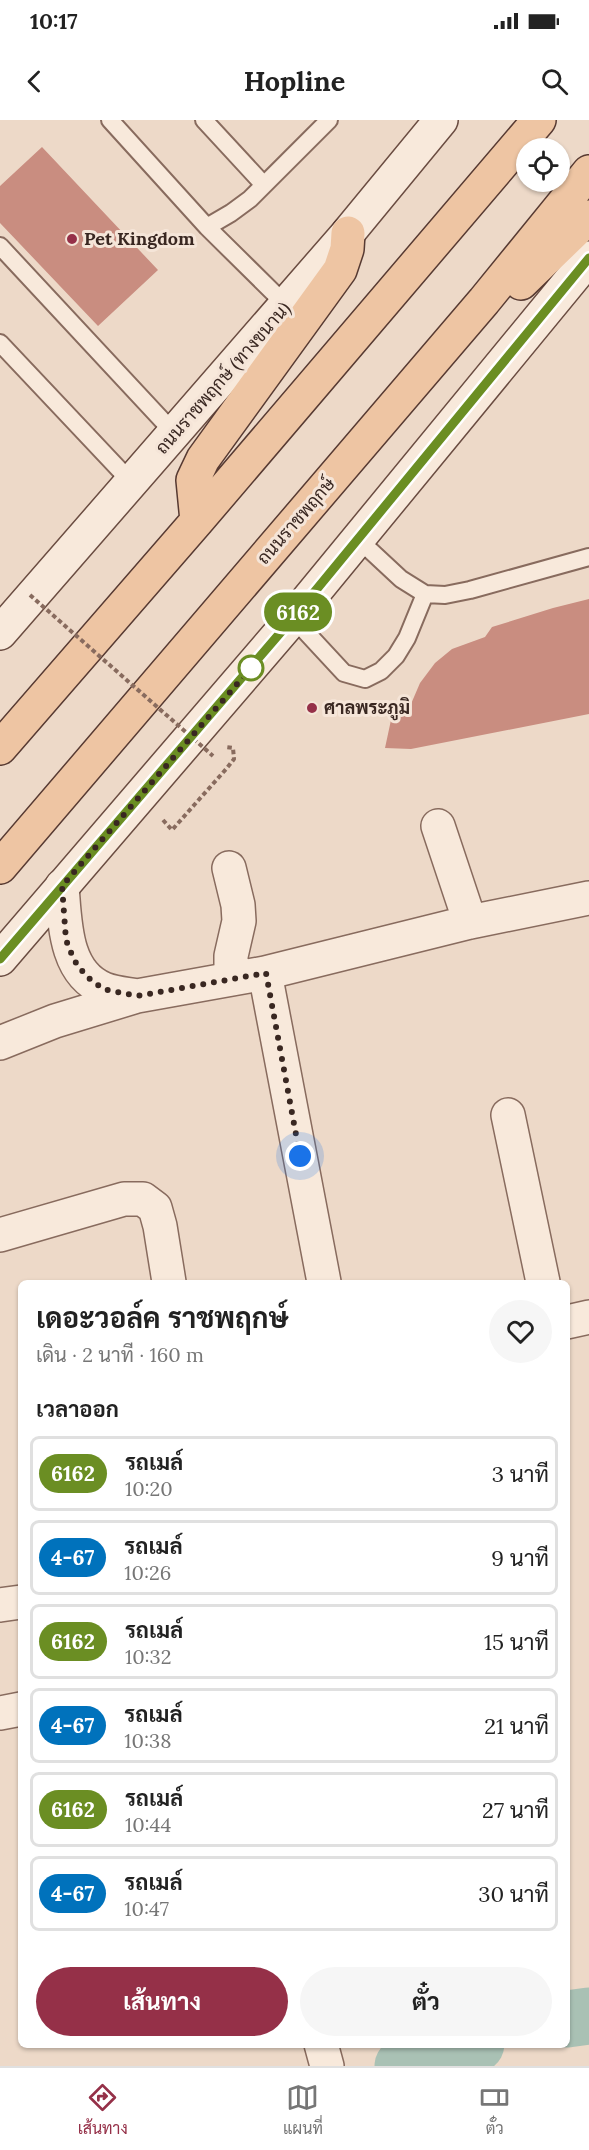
<!DOCTYPE html>
<html lang="th">
<head>
<meta charset="utf-8">
<style>
	body { margin:0; font-family:Lora,Sarabun,serif; background:#f6f6f6; color:#222; height:100vh; display:flex; flex-direction:column; font-size:22px; white-space:nowrap }
	* { box-sizing:border-box; margin:0 }
	p { font-size:20px; color:#767676 }
	.icon { flex:none; width:33px; height:33px; fill:none; stroke:currentColor; stroke-width:2; stroke-linecap:round; stroke-linejoin:round }
	.map { position:relative; flex:1; overflow:hidden }
	.details { position:absolute; left:18px; top:1160px; width:552px; height:768px; display:flex; flex-direction:column; background:#fff; border-radius:9px; box-shadow:0 2px 4px #0004 }
	.details>* { flex:none }
	.badge { padding:0 12px; border-radius:20px; font-size:21px; line-height:39px }
	.controls { position:absolute; left:516px; top:18px; display:grid; gap:12px }
	.controls a { display:grid; place-items:center; width:54px; height:54px; border-radius:50%; background:#fff; box-shadow:0 2px 4px #0004; font-size:30px }
	.you { position:absolute; width:30px; height:30px; margin:-15px; border:4px solid #fff; border-radius:50%; background:#1a73e8; box-shadow:0 0 0 9px #1a73e833 }
	.map>.badge { position:absolute; translate:-50% -50%; box-shadow:0 0 0 3px #fff }
	h2 { padding:0 18px; font-size:22px; line-height:54px }
	.round { display:grid; place-items:center; flex:none; width:63px; height:63px; border-radius:32px; background:#f6f6f6 }
	.head { display:flex; align-items:center; justify-content:space-between; height:102px; padding:0 18px }
	h1 { font-size:28px; font-weight:700; line-height:45px }
	.action { display:flex; gap:12px; margin-top:auto; padding:12px 18px }
	.action a { flex:1; height:69px; border-radius:36px; background:#953048; color:#fff; font-size:24px; font-weight:700; line-height:69px; text-align:center }
	.action a+a { background:#f6f6f6; color:#222 }
	ul { padding:0; list-style:none }
	li { display:flex; align-items:center; gap:18px; height:75px; margin:0 12px 9px; padding:0 6px; border:3px solid #e0e0e0; border-radius:9px }
	li div { flex:1 }
	li b { display:block; font-size:22px }
	li em { font-style:normal }
	li .badge { min-width:66px; font-weight:700; text-align:center }
	.status { display:flex; justify-content:space-between; align-items:center; height:42px; padding:0 30px; background:#fff; direction:ltr }
	.status svg { height:16px; fill:currentColor }
	header { display:flex; justify-content:space-between; align-items:center; height:78px; padding:0 18px; background:#fff; font-size:27px; font-weight:700 }
	.tabs { display:flex; justify-content:space-around; align-items:center; height:84px; border-top:2px solid #e0e0e0; background:#fff; font-size:16px; color:#767676 }
	.tabs a { display:grid; justify-items:center; gap:3px }
	.tabs .selected { color:#953048 }
	.map>svg:first-child { display:block }
	.lines { fill:none; stroke-linecap:round; stroke-linejoin:round }
	.river { stroke:#a9c1b4; stroke-width:57 }
	.building { fill:#c98d80 }
	.lane-casing { stroke:#886b5e; stroke-width:20 }
	.street-casing { stroke:#886b5e; stroke-width:36 }
	.secondary-casing { stroke:#6a4c41; stroke-width:36 }
	.primary-casing { stroke:#573a32; stroke-width:36 }
	.path { stroke:#886b5e; stroke-width:4; stroke-dasharray:4.5 3; stroke-linecap:butt }
	.lane { stroke:#f8e9db; stroke-width:16 }
	.street { stroke:#f8e9db; stroke-width:33 }
	.secondary { stroke:#f8e9db; stroke-width:33 }
	.primary { stroke:#eec5a3; stroke-width:33 }
	.path-bridge { stroke:#886b5e; stroke-width:4; stroke-dasharray:4.5 3; stroke-linecap:butt }
	.line-casing { stroke:#fff; stroke-width:14 }
	.line { stroke:#6b8e23; stroke-width:9 }
	.walk { stroke:#392721; stroke-width:6; stroke-dasharray:0 10.8 }
	.poi-dot { fill:#953048; stroke:#f5e5d8; stroke-width:2 }
	.stop-dot { fill:#fff; stroke:#6b8e23; stroke-width:3 }
	.labels { text-anchor:middle; stroke-width:6; stroke-linejoin:round; paint-order:stroke }
	.poi-label { font-size:18px; font-weight:bold; fill:#392721; stroke:#f5e5d8; text-anchor:start }
	.street-label { font-size:18px; fill:#392721; stroke:#f5e5d8 }
</style>
</head>
<body>
<div class="status"><b>10:17</b><svg viewBox="0 0 49 12"><path d="M0 12V9h3v3zM5 12V6h3v6zM10 12V3h3v9zM15 12V0h3v12zM26 1h20v11H26zM47 4h2v5h-2z"/></svg></div>
<header><svg class="icon" aria-label="back" viewBox="0 0 24 24"><path d="M15 5l-7 7 7 7"/></svg>Hopline<svg class="icon" aria-label="search" viewBox="0 0 24 24"><circle cx="10" cy="10" r="6"/><path d="M15 15l6 6"/></svg></header>
<div class="map">
<svg width="589" height="1946" viewBox="0 0 589 1946">
	<rect width="100%" height="100%" fill="#edd9c8"/>
	<g class="lines">
		<!-- river -->
		<path class="river" d="M567,1899L589,1896
			M403,1946L476,1924"/>
	</g>
	<!-- building -->
	<path class="building" d="M42,27L158,150L98,206L0,103V66Z
		M589,479V594L411,629L385,628L394,586L408,591L420,563L435,543L452,529L485,517L492,507L553,488Z"/>
	<g class="lines">
		<!-- lane casing -->
		<g class="lane-casing">
			<path id="lane" d="M110,0L207,107L286,185
				M204,0L264,65
				M207,107L231,93L250,79L329,0
				M0,126L175,314
				M0,223L132,363
				M358,419L401,459L425,474L445,475L470,470L589,437
				M293,498L344,553L365,559L381,551L396,536L407,518L425,474"/>
		</g>
		<!-- street casing -->
		<g class="street-casing">
			<path id="street" d="M438,706L470,802
				M229,748L238,785L239,801L231,836V859
				M62,766C65,801 64,853 104,869C114,873 126,874 137,876
				M265,853L324,1162
				M0,923L55,901L137,876L265,853L470,802L589,778
				M508,995L543,1162
				M0,1115L124,1079H143L155,1088L160,1106L169,1162
				M567,1202L589,1197
				M0,1485L21,1482
				M0,1593L21,1589
				M321,1924L327,1946"/>
		</g>
		<!-- secondary casing -->
		<g class="secondary-casing">
			<path id="secondary" d="M0,513L348,113L441,0
				M0,839L293,498L589,138"/>
		</g>
		<!-- primary casing -->
		<g class="primary-casing">
			<path id="primary" d="M521,163L589,97
				M197,401L193,360L203,339L340,150L347,129L348,113
				M0,628L197,401L539,0
				M0,747L484,181L589,52"/>
		</g>
		<!-- path -->
		<path class="path" d="M163,700L172,710L227,648L234,639L233,628L225,627"/>
		<!-- lane -->
		<use href="#lane" class="lane"/>
		<!-- street -->
		<use href="#street" class="street"/>
		<!-- secondary -->
		<use href="#secondary" class="secondary"/>
		<!-- primary -->
		<use href="#primary" class="primary"/>
		<!-- path-bridge -->
		<path class="path-bridge" d="M30,475L213,636"/>
	</g>
	<g class="lines">
		<!-- line casing -->
		<g class="line-casing">
			<path id="line" d="M0,839L293,498L589,138"/>
		</g>
		<!-- line -->
		<use href="#line" class="line"/>
		<!-- walk -->
		<path class="walk" d="M251,548L62,766L66,820L74,840L86,856L103,869L137,876L266,853L300,1036"/>
	</g>
	<!-- markers -->
	<g class="poi-dot">
		<circle cx="72" cy="119" r="6"/>
		<circle cx="312" cy="588" r="6"/>
	</g>
	<circle class="stop-dot" cx="251" cy="548" r="12"/>
	<g class="labels">
		<!-- poi labels -->
		<g class="poi-label">
			<text x="84" y="125">Pet Kingdom</text>
			<text x="324" y="594">ศาลพระภูมิ</text>
		</g>
		<!-- street labels -->
		<g class="street-label">
			<text transform="translate(223 258) rotate(-49)" y="6">ถนนราชพฤกษ์ (ทางขนาน)</text>
			<text transform="translate(296 401) rotate(-49)" y="6">ถนนราชพฤกษ์</text>
		</g>
	</g>
</svg>
<div class="controls">
<a><svg class="icon" aria-label="locate" viewBox="0 0 24 24"><circle cx="12" cy="12" r="6"/><path d="M12 2v4M12 18v4M2 12h4M18 12h4"/></svg></a>
</div>
<div class="you" style="left:300px;top:1036px"></div>
<b class="badge" style="left:298px;top:492px;background:#6b8e23;color:#fff">6162</b>
<section class="details">
<div class="head"><div><h1>เดอะวอล์ค ราชพฤกษ์</h1><p>เดิน · 2 นาที · 160 m</p></div><a class="round"><svg class="icon" aria-label="heart" viewBox="0 0 24 24"><path d="M12 20l-8-8c-3-5 5-10 8-4 3-6 11-1 8 4z"/></svg></a></div>
<h2>เวลาออก</h2>
<ul>
<li><span class="badge" style="background:#6b8e23;color:#fff">6162</span><div><b>รถเมล์</b><p>10:20</p></div><em>3 นาที</em></li>
<li><span class="badge" style="background:#0072bc;color:#fff">4-67</span><div><b>รถเมล์</b><p>10:26</p></div><em>9 นาที</em></li>
<li><span class="badge" style="background:#6b8e23;color:#fff">6162</span><div><b>รถเมล์</b><p>10:32</p></div><em>15 นาที</em></li>
<li><span class="badge" style="background:#0072bc;color:#fff">4-67</span><div><b>รถเมล์</b><p>10:38</p></div><em>21 นาที</em></li>
<li><span class="badge" style="background:#6b8e23;color:#fff">6162</span><div><b>รถเมล์</b><p>10:44</p></div><em>27 นาที</em></li>
<li><span class="badge" style="background:#0072bc;color:#fff">4-67</span><div><b>รถเมล์</b><p>10:47</p></div><em>30 นาที</em></li>
</ul>
<div class="action"><a>เส้นทาง</a><a>ตั๋ว</a></div>
</section>
</div>
<nav class="tabs">
<a class="selected"><svg class="icon" aria-label="directions" viewBox="0 0 24 24"><path d="M12 3l9 9-9 9-9-9zM9 14v-3h6M13 9l2 2-2 2"/></svg>เส้นทาง</a>
<a><svg class="icon" aria-label="map" viewBox="0 0 24 24"><path d="M3 6l6-2 6 2 6-2v14l-6 2-6-2-6 2zM9 4v14M15 6v14"/></svg>แผนที่</a>
<a><svg class="icon" aria-label="tickets" viewBox="0 0 24 24"><path d="M3 7h18v10H3zM15 7v10"/></svg>ตั๋ว</a>
</nav>
</body>
</html>
